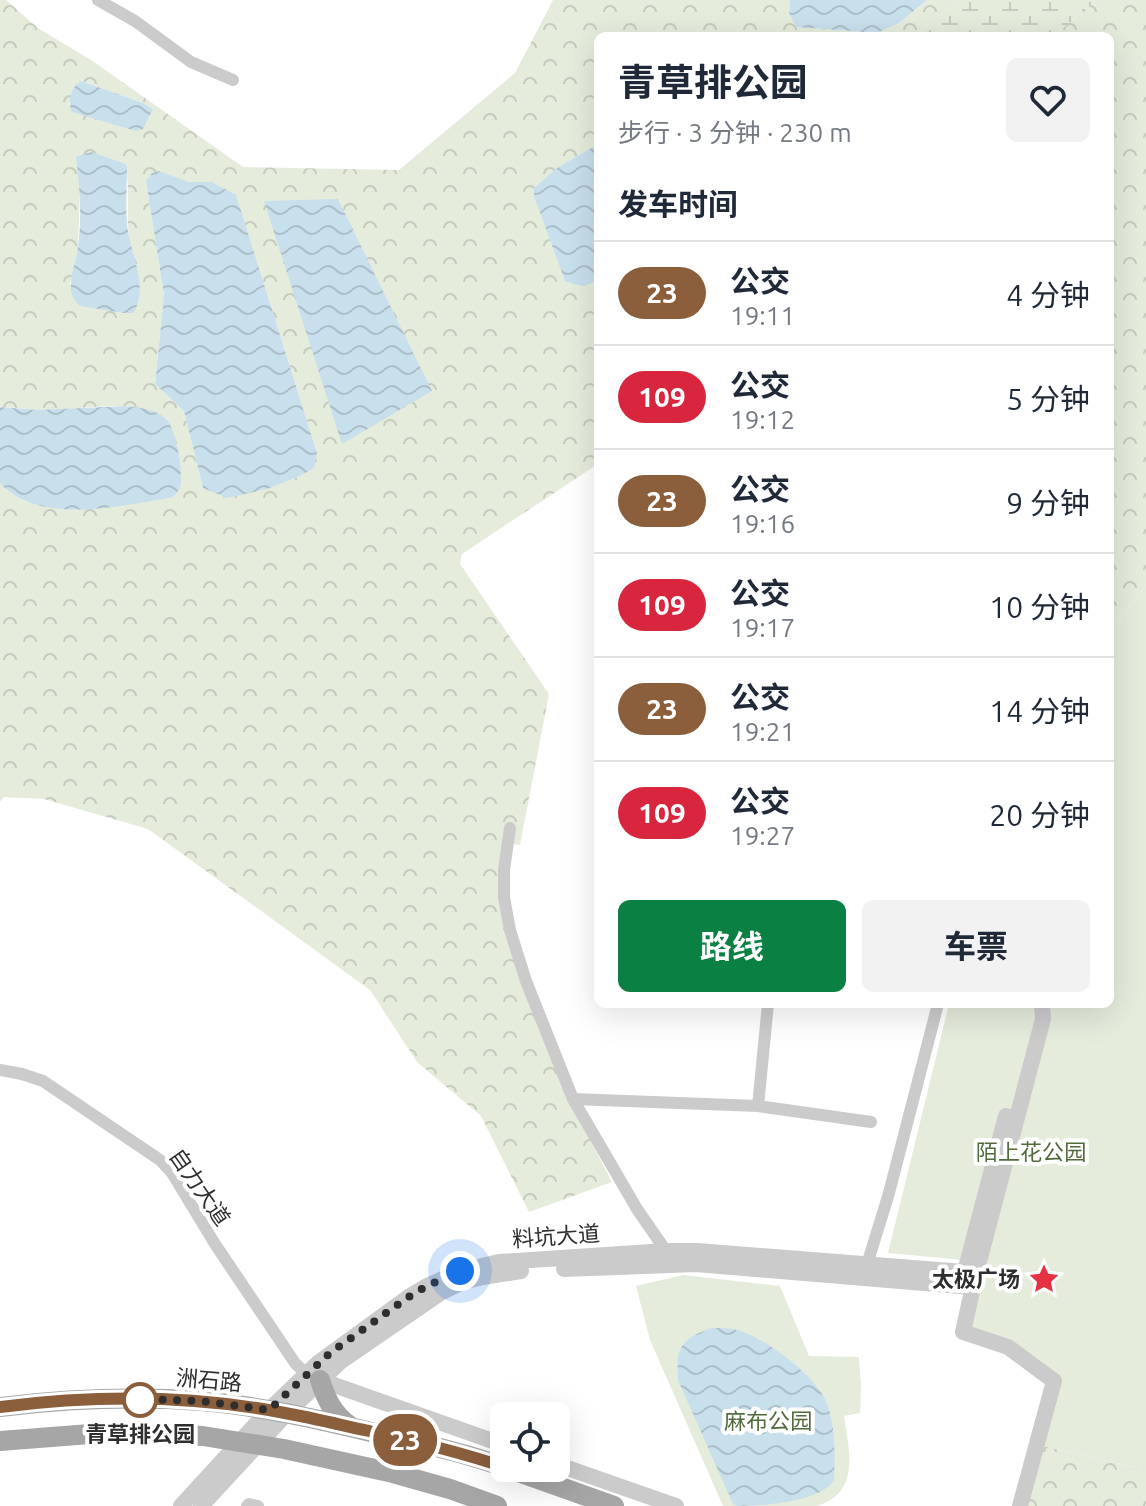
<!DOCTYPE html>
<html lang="zh">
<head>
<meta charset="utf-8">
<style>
	body { margin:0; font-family:Ubuntu,"Noto Sans SC",sans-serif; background:#f2f2f3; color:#1f2937; height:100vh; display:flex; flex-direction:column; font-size:30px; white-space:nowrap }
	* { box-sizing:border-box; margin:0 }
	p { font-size:26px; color:#747a83 }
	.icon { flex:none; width:44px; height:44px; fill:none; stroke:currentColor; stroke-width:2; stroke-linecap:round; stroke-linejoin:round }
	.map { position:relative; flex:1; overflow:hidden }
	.panel { position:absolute; left:594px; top:32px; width:520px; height:976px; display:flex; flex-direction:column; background:#fff; border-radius:12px; box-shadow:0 8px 32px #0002 }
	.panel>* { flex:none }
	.badge { padding:0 16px; border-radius:26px; font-size:28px; line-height:52px }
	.tools { position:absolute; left:490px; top:1402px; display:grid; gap:16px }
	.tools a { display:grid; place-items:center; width:80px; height:80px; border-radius:12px; background:#fff; box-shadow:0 8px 32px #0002; font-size:40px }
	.you { position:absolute; width:40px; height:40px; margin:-20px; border:6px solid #fff; border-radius:50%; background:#1a73e8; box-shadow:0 0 0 12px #1a73e833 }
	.map>.badge { position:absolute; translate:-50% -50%; box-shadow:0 0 0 4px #fff }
	h2 { padding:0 24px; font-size:30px; line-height:72px }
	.round { display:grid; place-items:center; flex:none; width:84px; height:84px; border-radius:12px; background:#f2f2f3 }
	.overview { display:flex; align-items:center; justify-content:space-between; height:136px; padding:0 24px }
	h1 { font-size:38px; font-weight:700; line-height:60px }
	.action { display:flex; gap:16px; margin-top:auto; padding:16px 24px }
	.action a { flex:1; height:92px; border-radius:12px; background:#0b8043; color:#fff; font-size:32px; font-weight:700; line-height:92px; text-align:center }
	.action a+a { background:#f2f2f3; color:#1f2937 }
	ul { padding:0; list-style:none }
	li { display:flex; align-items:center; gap:24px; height:104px; padding:0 24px; border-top:2px solid #e0e1e3 }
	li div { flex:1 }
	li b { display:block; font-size:30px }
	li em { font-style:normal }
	li .badge { min-width:88px; font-weight:700; text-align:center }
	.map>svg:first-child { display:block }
	.green { fill:#e5ecdc }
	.forest { fill:url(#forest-crowns); fill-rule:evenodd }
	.wetland { fill:url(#wetland-marsh) }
	.water { fill:url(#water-waves) }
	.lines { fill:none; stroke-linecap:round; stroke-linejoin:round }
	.minor { stroke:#cbcbcb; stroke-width:12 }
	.tertiary { stroke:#cbcbcb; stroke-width:16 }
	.primary { stroke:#a6a6a6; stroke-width:20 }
	.line-casing { stroke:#fff; stroke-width:18 }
	.line { stroke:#8b5e3c; stroke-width:12 }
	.walk { stroke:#2e2e2e; stroke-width:8; stroke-dasharray:0 14.4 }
	.stop-dot { fill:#fff; stroke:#8b5e3c; stroke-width:4 }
	.labels { text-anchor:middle; stroke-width:8; stroke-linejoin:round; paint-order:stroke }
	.park-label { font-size:22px; fill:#526a3c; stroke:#fff }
	.street-label { font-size:22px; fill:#2e2e2e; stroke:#fff }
	.poi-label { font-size:22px; font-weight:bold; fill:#2e2e2e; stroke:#fff; text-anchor:end }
	.stop-label { font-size:22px; font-weight:bold; fill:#2e2e2e; stroke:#fff }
</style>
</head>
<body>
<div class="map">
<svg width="1146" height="1506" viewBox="0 0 1146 1506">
	<defs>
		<pattern id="forest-crowns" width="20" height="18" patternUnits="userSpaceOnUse" patternTransform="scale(2)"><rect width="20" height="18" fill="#e5ecdc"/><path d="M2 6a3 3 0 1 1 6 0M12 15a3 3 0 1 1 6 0" fill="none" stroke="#c5cbbd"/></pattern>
		<pattern id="wetland-marsh" width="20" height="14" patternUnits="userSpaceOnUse" patternTransform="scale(2)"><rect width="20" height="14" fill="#e5ecdc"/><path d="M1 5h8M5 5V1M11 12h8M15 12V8" fill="none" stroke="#c5cbbd"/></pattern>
		<pattern id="water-waves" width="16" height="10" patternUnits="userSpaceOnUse" patternTransform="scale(2)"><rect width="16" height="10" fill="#c8dfec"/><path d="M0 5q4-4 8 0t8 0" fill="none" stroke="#acc0cb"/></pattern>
	</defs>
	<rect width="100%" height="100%" fill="#fff"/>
	<!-- green -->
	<path class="green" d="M1146,585V1470L1043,1446L1060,1378L969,1332L984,1265L953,1259L888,1253L949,1004H1110V633Z
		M683,1275L780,1286L809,1356L859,1357L861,1385L860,1413L844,1416C849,1450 861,1493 817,1506H723L650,1340L636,1286Z"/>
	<!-- forest -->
	<path class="forest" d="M0,0H6L38,28L94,62L243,167L399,170L515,73L553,0H790L789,13L796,27L877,33L899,23L927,0H958L914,36H598V144L558,168L534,188L535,196L565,281L594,282L598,278V464L462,554L460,564L549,694L520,845L504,843L500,897L585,1130L612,1182L529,1212L481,1116L417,1062L370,990L148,829L44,799L4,797L0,802V483C27,514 73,509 111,507L167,419C127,395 81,412 38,410C25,409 13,407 0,407ZM81,81L143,103L153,109L69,105C71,95 71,87 81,81ZM125,163C130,183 127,206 128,227C129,252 141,275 139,302L70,284L78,250L80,190ZM179,179L189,182H212L236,196L317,453L300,476L227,498L203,488L184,411L155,384L164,295L146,181Z
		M1097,0H1146V585L1110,633V36H1053Z
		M1043,1446L1146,1470V1506H1027Z"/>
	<!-- wetland -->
	<path class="wetland" d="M958,0H1097L1053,36H914Z"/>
	<!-- water -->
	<path class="water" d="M790,0H927L899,23L877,33L796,27L789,13Z
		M81,81L143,103L153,109L143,129L136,131L72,112C67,100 71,87 81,81Z
		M598,144V278C587,289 578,286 565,281L534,196V188L557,168Z
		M91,152L126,164L127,167C127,188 125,211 128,231C132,255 149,292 133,313H124L80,306C74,300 70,294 71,284C71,271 77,259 78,247C82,216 80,187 76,157Z
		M159,171L189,182H212L236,195L317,453L314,468L300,476L267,489L227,498L203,488L184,411L155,384L164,295L146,181L152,173Z
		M338,199L432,391L342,444L264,201Z
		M124,406C138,407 156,409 166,419C176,428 184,475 180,487C180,489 174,496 173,497C123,506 38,526 0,483V407L39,410Z
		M712,1328C720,1328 729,1328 737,1330C764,1337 813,1374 825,1399C836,1423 835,1455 834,1480C821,1502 761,1506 737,1506L733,1504L678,1380C676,1348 680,1339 712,1328Z"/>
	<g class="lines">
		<!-- minor -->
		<path class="minor" d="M98,0L135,21L191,62L233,80
			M510,828L504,870V897L510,930L526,981L573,1099L637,1209L666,1251L668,1257
			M0,1070L22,1074L43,1081L160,1160L172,1173L215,1244L295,1363L301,1369L315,1375
			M573,1099L758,1106L871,1122
			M758,1106L768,1004
			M865,1271L889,1193L938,1004
			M247,1506L249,1504L258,1506"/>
		<!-- tertiary -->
		<path class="tertiary" d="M564,1269L696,1264L972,1287
			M962,1283L1006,1116
			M320,1380L504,1445
			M556,1464L676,1506
			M181,1506L269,1410L318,1363L410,1296L425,1287L460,1271L499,1262L666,1251H697L976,1273
			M201,1506L287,1413L340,1362L442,1292L462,1282L483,1277L521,1271
			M1020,1506L1054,1381L1008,1347L963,1332L976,1273L1043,1019L1042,1004"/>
		<!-- primary -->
		<path class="primary" d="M320,1380C326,1399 333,1414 350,1426
			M0,1407C66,1399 134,1396 201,1401C260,1406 317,1419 375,1433C418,1442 462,1452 504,1467
			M0,1441L90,1434H158L203,1436L284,1449L393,1473L450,1489L497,1506
			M507,1468L614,1506"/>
	</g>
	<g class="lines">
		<!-- line casing -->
		<g class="line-casing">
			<path id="line" d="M0,1407C94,1395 192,1395 285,1413C313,1418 341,1425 369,1431C414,1441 460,1452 504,1467"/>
		</g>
		<!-- line -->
		<use href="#line" class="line"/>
		<!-- walk -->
		<path class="walk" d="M140,1400L137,1399L200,1401L269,1410L330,1353L410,1296L425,1287L460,1271"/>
	</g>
	<!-- icons -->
	<defs>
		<g id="sight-bare" transform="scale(2.4)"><path d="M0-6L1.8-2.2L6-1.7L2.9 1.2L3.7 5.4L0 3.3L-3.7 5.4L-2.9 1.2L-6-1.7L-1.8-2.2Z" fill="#e53142" stroke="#fff" stroke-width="2.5" paint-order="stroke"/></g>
	</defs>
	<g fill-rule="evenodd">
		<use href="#sight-bare" x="1044" y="1279"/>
	</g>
	<!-- markers -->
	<circle class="stop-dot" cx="140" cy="1400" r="16"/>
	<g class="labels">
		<!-- park labels -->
		<g class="park-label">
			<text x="1031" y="1160">陌上花公园</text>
			<text x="768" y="1429">麻布公园</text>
		</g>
		<!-- street labels -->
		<g class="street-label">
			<text transform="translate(200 1187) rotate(55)" y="8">自力大道</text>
			<text transform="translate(556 1236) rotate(-4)" y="8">料坑大道</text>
			<text transform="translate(209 1380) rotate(5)" y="8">洲石路</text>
		</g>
		<!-- poi labels -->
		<g class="poi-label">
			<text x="1020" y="1287">太极广场</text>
		</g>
		<!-- stop labels -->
		<g class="stop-label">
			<text x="140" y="1442">青草排公园</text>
		</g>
	</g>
</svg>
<div class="tools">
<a><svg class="icon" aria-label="locate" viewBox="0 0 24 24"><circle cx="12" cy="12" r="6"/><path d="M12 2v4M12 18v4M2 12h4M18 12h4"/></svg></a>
</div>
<div class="you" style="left:460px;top:1271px"></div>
<b class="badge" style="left:405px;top:1440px;background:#8b5e3c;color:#fff">23</b>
<section class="panel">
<div class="overview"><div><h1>青草排公园</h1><p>步行 · 3 分钟 · 230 m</p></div><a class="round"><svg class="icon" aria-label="heart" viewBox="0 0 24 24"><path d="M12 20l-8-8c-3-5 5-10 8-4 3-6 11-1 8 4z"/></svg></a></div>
<h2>发车时间</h2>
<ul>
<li><span class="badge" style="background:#8b5e3c;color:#fff">23</span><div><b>公交</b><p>19:11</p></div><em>4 分钟</em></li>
<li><span class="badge" style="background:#d7263d;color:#fff">109</span><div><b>公交</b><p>19:12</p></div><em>5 分钟</em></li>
<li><span class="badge" style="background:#8b5e3c;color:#fff">23</span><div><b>公交</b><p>19:16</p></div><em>9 分钟</em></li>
<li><span class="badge" style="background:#d7263d;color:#fff">109</span><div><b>公交</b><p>19:17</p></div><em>10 分钟</em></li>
<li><span class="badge" style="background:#8b5e3c;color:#fff">23</span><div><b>公交</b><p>19:21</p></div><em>14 分钟</em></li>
<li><span class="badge" style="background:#d7263d;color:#fff">109</span><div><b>公交</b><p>19:27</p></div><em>20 分钟</em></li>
</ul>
<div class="action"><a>路线</a><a>车票</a></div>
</section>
</div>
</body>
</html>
